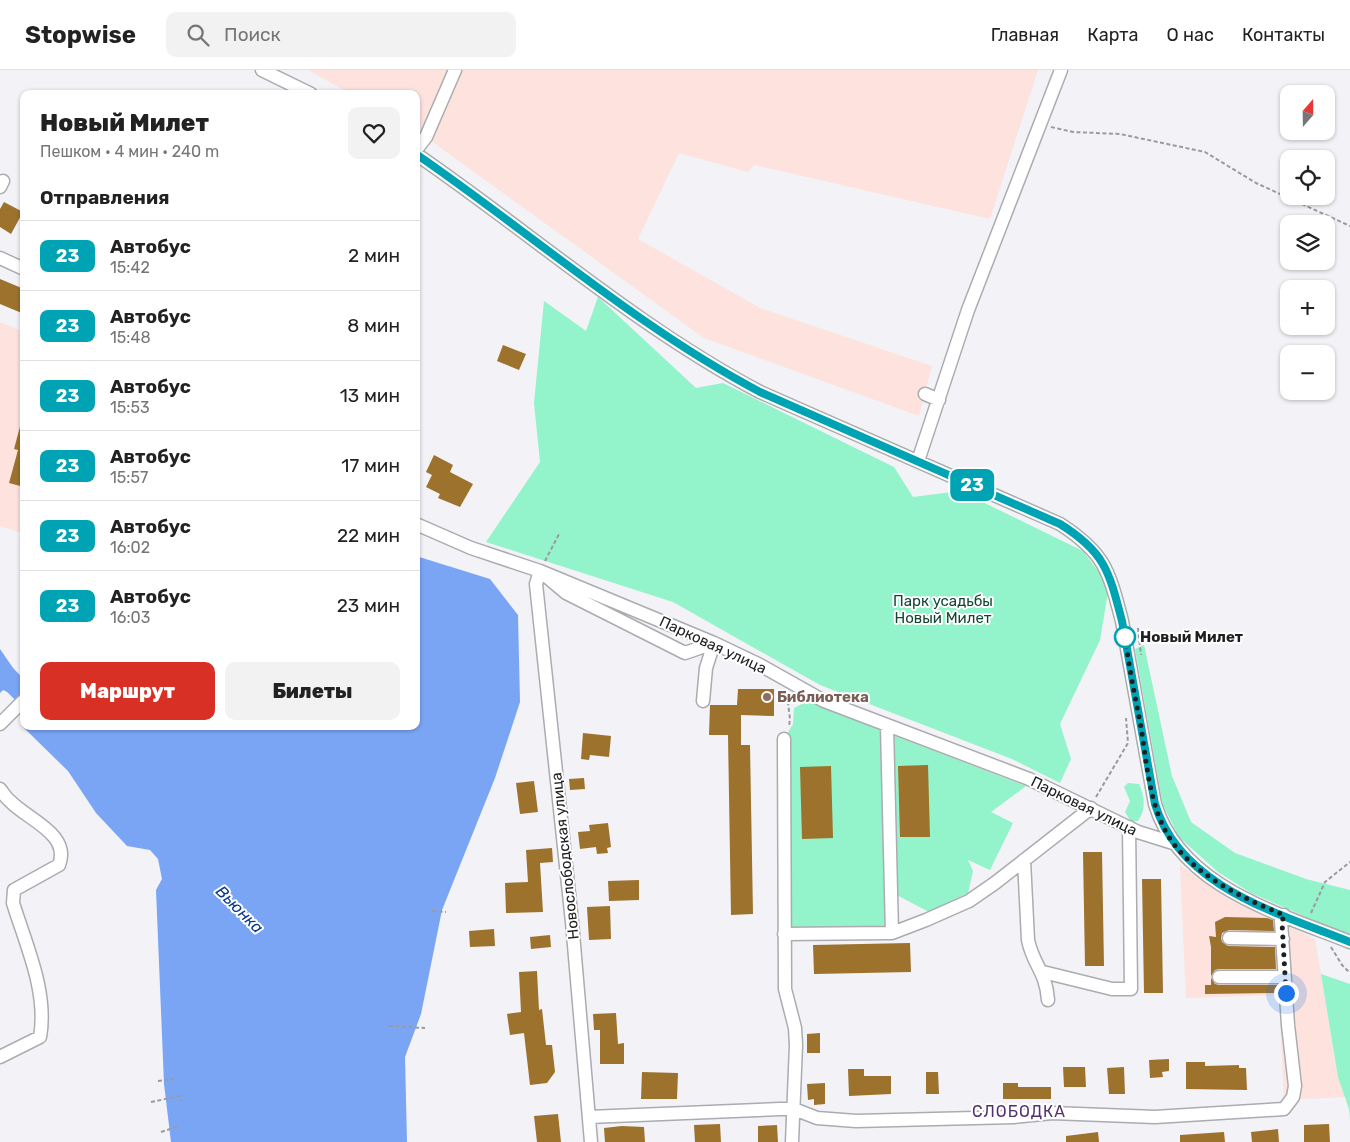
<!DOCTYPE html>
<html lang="ru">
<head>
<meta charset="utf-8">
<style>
	body { margin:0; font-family:Rubik,sans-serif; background:#f2f2f2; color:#222; height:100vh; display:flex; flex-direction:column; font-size:19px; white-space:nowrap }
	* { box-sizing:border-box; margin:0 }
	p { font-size:16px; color:#767676 }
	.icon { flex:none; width:28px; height:28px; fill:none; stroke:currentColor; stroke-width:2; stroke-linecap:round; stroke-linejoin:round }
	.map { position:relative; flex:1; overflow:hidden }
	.details { position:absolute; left:20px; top:20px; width:400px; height:640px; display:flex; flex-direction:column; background:#fff; border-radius:10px; box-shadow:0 1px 4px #0004 }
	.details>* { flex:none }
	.badge { padding:0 10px; border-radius:8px; font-size:18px; line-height:32px }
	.needle { width:32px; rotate:20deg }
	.tools { position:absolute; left:1280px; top:15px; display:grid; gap:10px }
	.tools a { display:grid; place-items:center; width:55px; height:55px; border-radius:10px; background:#fff; box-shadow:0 1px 4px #0004; font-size:25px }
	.you { position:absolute; width:25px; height:25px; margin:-12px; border:4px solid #fff; border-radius:50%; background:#1a73e8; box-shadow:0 0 0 8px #1a73e833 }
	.map>.badge { position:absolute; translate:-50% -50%; box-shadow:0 0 0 2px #fff }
	h2 { padding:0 20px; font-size:19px; line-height:45px }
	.round { display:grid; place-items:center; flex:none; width:52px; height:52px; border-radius:10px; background:#f2f2f2 }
	.head { display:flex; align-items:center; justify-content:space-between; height:85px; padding:0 20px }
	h1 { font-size:24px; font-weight:800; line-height:38px }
	.action { display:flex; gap:10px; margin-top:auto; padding:10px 20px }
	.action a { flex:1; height:58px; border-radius:10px; background:#d93025; color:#fff; font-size:20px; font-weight:800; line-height:58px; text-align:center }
	.action a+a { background:#f2f2f2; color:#222 }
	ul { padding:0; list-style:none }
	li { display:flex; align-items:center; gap:15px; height:70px; padding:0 20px; border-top:1px solid #e0e0e0 }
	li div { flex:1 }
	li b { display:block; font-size:19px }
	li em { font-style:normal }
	li .badge { min-width:55px; font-weight:700; text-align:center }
	header { display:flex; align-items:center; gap:30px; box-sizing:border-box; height:70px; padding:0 25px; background:#fff; border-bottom:1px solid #e0e0e0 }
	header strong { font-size:24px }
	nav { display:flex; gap:28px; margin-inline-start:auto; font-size:18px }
	.search { width:350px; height:45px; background:#f2f2f2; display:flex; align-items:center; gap:12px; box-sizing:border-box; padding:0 18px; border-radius:10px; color:#767676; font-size:19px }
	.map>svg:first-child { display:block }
	.industrial { fill:#fde2de }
	.green { fill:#93f3ca }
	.water { fill:#7aa5f5 }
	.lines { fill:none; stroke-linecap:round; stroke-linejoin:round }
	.river { stroke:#7aa5f5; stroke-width:21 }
	.building { fill:#9c722d }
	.minor-casing { stroke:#abacb0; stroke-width:15 }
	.path { stroke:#9a9b9e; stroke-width:2; stroke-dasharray:4 2.5; stroke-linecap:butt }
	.minor { stroke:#fff; stroke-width:12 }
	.line-casing { stroke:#fff; stroke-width:11 }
	.line { stroke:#00a3b4; stroke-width:8 }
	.walk { stroke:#1e1f20; stroke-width:5; stroke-dasharray:0 9 }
	.stop-dot { fill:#fff; stroke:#00a3b4; stroke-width:2.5 }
	.education-dot { fill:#8d6e63; stroke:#fff; stroke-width:2 }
	.labels { text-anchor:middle; stroke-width:4; stroke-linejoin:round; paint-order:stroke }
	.park-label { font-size:15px; fill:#134532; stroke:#fff }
	.stop-label { font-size:15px; font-weight:bold; fill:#1e1f20; stroke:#fff; text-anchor:start }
	.street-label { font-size:15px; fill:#1e1f20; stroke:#fff }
	.education-label { font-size:15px; font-weight:bold; fill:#785e54; stroke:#fff; text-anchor:start }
	.water-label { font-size:16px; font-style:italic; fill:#0a3a93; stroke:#fff }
	.neighbourhood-label { font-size:16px; letter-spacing:1px; fill:#52326c; stroke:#fff }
</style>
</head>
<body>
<header>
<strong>Stopwise</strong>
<div class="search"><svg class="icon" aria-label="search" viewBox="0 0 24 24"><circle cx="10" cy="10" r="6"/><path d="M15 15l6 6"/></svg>Поиск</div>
<nav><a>Главная</a><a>Карта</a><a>О нас</a><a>Контакты</a></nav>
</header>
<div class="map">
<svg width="1350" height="1072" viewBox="0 0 1350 1072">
	<rect width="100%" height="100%" fill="#f2f2f7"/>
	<!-- industrial -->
	<path class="industrial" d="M308,0H1038L990,149L754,95L748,102L679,83L638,169L760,238L932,296L919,346L704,268L416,60V24H351Z
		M0,252L24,262V464L0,456Z
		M1180,795L1230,830L1315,869L1338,1007L1345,1027L1284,1030L1279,925L1186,928Z"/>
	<!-- green -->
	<path class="green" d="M598,227L696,318L723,313L894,397L913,427L960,421L1083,481L1109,516L1100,570L1060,654L1071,689L1060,713L1012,689L820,615L673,532L486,472L540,392L534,333L544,231L586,261Z
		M1144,575L1172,706L1191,752L1235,783L1306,809L1350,820V866L1251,823L1218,802L1179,767L1163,735L1135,579Z
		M810,630L882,661L1026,716L991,742L1013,753L990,800L968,790L973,801L968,823L929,842L891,822L892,863L784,864V669L793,654L794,638Z
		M1128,713L1139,714C1145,727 1146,740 1138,751L1131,752L1125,742L1130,731L1124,717Z
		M1321,904L1350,914V1049L1349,1039L1338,1007Z"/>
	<!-- water -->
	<path class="water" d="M416,486L490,509L518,545L520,632L495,708L442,840L421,944L405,987L407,1072H171L164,1014L156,820L162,809L158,789L150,780L127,776L96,743L68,701L22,656L24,655L416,656Z
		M0,579L24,614L14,625L3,620L0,623Z"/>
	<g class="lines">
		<!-- river -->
		<path class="river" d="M0,600L24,624"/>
	</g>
	<!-- building -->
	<path class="building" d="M4,132L23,142L11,164L0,157V139Z
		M0,209L24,219V244L0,234Z
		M503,275L526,284L519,300L497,291Z
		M21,353L24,354V417L9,413L18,380L14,379Z
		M434,385L453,395L450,402L473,414L460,437L438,428L440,424L426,417L432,405L426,402Z
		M738,619H774V646L741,645V675H750L753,844L731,845L728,665H709L710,635H737Z
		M583,663L611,666L609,687L590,685L589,690L581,689Z
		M928,695L930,767H900L898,696Z
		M831,696L833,768L802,769L800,697Z
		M584,708L585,719L570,720L569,709Z
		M534,711L538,742L520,744L516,713Z
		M608,753L611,777L607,778L608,783L597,784L596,777L580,779L578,762L590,761L589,755Z
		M552,778L553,792L540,793L543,842L506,843L505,813L528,812L526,780Z
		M1083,782H1102L1104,896H1085Z
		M1142,809H1161L1163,923H1144Z
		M639,810V830L609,831L608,811Z
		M610,836L611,869L589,870L587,837Z
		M1225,847L1267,848L1273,850L1274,861L1229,860L1222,863L1221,868L1222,872L1228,876L1275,877L1276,899H1219L1215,900L1211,906V877L1209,866L1216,867L1215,852Z
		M494,859L495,876L470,877L469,861Z
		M550,865L551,877L531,879L530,867Z
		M910,873L911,902L814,904L813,875Z
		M537,901L539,940L542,939L546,975H552L555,1002L547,1013L530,1015L524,963L510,965L507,944L521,942L519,902Z
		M1211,908L1215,914L1219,915H1277L1278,923L1205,924V915H1211Z
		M616,943L618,974L624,973V994H600V960H594L593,944Z
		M820,963V983H807V964Z
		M1169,989V1001L1162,1002L1163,1007L1150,1008L1149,990Z
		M1186,992H1205V996L1239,995V998H1246L1247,1020L1186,1019Z
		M1063,997H1085L1086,1017H1064Z
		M1124,997L1125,1024H1109L1107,998Z
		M848,999H864V1006H891V1024L849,1026Z
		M642,1002L678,1003L677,1029H641Z
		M926,1002H938L939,1024H926Z
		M825,1013V1034L814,1035V1029L808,1030L807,1014Z
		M1003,1013H1018V1017H1051V1029H1003Z
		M558,1044L561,1072H537L534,1046Z
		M720,1054L721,1072H695L694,1055Z
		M1329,1054L1330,1072H1304V1055Z
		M777,1055L778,1072H758V1056Z
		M622,1056L644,1057L645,1072H605L604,1058Z
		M1278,1059L1279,1072H1252L1251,1062Z
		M1098,1062L1099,1072H1066V1066Z
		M1224,1062L1225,1072H1180V1065Z"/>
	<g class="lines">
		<!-- minor casing -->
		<g class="minor-casing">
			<path id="minor" d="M262,0L311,24
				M416,80L426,67L455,0
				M416,84C531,163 637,257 760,322L1060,454C1105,483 1109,501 1122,551L1155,734C1180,817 1278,843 1350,872
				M0,117L3,111
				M0,188L24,199
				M925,324L939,330
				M918,391L968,240L1061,0
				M416,454L471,478L540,501L714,573L760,595L824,631L1029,709L1138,762L1173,773
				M703,631L706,598L714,573
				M0,654L24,630
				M887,656L892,863
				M784,669L785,919L795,958L796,975L792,1072
				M0,719C3,723 6,728 10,731C28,750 71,764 59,795L14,820L13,833C26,875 48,922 40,967L0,987
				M1024,790L1028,870C1033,895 1046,901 1048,930
				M784,864L892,863L926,850L969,831L995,813L1091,738
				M1229,868L1283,869
				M1043,902L1112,919H1131L1129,757
				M1219,907H1284
				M589,1047L780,1039H794L817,1048L856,1051L1014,1047L1052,1043L1155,1047L1284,1039L1293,1027L1295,1016L1288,955L1281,851L1284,845
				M591,1072L572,852L536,514L540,501L566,523L685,583L714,573"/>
		</g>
		<!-- path -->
		<path class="path" d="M1051,57L1073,62L1120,64L1205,82L1256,113L1350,156
			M545,491L559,464
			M1138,558L1141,585
			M787,625L790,649L789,657
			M1096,727L1128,673L1126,648
			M432,841L446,842
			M1311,843L1325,812L1350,792
			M1331,877L1342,895L1350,903
			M389,956L425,958
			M158,1011L174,1009
			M151,1032L180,1026L181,1031
			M161,1062L179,1056"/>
		<!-- minor -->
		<use href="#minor" class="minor"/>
	</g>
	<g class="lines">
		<!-- line casing -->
		<g class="line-casing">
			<path id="line" d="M416,84C531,163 637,257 760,322L1060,454C1105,482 1109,501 1122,551L1155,734C1180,817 1278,843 1350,872"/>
		</g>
		<!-- line -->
		<use href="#line" class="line"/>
		<!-- walk -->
		<path class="walk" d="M1125,567C1129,597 1135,627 1141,657C1147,695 1150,742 1173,773C1200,808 1244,829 1284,845L1282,852L1286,923"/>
	</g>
	<!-- markers -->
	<circle class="stop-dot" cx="1125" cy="567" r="10"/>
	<circle class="education-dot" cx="767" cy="627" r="5"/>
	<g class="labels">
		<!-- park labels -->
		<g class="park-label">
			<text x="943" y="536">Парк усадьбы<tspan x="943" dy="17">Новый Милет</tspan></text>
		</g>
		<!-- stop labels -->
		<g class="stop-label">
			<text x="1140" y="572">Новый Милет</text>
		</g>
		<!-- street labels -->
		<g class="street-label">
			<text transform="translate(713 575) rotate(25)" y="5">Парковая улица</text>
			<text transform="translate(1084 736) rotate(26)" y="5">Парковая улица</text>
			<text transform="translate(565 786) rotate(-96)" y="5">Новослободская улица</text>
		</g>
		<!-- education labels -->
		<g class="education-label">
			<text x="777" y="632">Библиотека</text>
		</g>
		<!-- water labels -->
		<g class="water-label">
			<text transform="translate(240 839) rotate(45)" y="6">Вьюнка</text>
		</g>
		<!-- neighbourhood labels -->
		<g class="neighbourhood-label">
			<text x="1019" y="1047">СЛОБОДКА</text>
		</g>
	</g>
</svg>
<div class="tools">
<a><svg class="needle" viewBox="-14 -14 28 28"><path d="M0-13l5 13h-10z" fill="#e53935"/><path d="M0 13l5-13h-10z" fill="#767676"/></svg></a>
<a><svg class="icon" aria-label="locate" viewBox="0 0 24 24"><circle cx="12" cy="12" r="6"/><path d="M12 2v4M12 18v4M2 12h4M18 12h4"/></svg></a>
<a><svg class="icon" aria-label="layers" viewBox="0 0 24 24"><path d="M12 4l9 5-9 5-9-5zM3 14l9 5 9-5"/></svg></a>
<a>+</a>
<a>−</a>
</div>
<div class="you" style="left:1286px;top:923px"></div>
<b class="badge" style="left:972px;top:415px;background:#00a3b4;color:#fff">23</b>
<section class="details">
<div class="head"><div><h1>Новый Милет</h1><p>Пешком · 4 мин · 240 m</p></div><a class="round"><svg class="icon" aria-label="heart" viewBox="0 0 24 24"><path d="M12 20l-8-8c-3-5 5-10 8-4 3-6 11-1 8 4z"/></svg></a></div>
<h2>Отправления</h2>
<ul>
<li><span class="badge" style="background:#00a3b4;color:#fff">23</span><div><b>Автобус</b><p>15:42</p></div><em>2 мин</em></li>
<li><span class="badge" style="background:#00a3b4;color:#fff">23</span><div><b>Автобус</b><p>15:48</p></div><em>8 мин</em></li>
<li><span class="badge" style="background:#00a3b4;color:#fff">23</span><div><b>Автобус</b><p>15:53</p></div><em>13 мин</em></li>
<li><span class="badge" style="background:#00a3b4;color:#fff">23</span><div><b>Автобус</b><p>15:57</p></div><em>17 мин</em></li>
<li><span class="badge" style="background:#00a3b4;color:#fff">23</span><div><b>Автобус</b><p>16:02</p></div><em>22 мин</em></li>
<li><span class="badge" style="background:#00a3b4;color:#fff">23</span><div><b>Автобус</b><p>16:03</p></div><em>23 мин</em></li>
</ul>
<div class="action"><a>Маршрут</a><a>Билеты</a></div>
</section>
</div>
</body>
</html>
